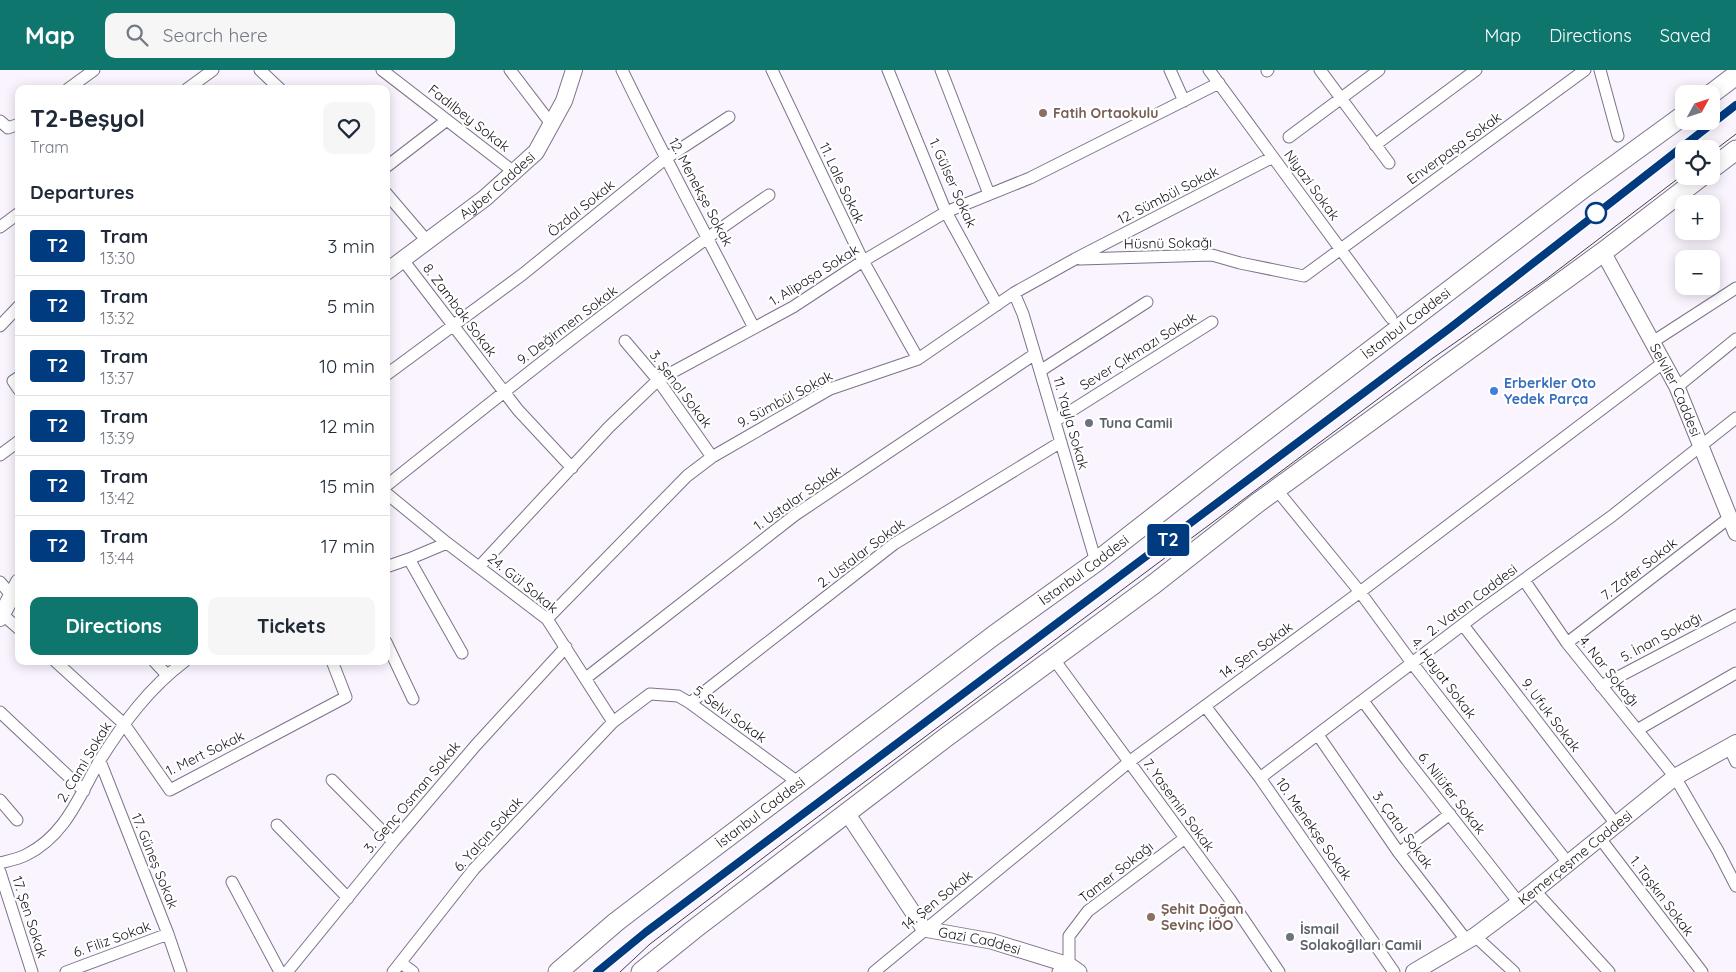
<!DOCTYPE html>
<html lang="en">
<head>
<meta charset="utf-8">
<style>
	body { margin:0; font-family:Quicksand,sans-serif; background:#f6f6f7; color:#1f2937; height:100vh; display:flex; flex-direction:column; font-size:19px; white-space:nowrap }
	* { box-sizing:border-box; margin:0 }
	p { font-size:16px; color:#747a83 }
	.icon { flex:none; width:28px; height:28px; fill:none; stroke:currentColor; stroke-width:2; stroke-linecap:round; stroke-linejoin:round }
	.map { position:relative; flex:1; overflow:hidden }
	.sheet { position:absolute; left:15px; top:15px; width:375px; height:580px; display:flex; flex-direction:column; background:#fff; border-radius:10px; box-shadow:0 2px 12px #0003 }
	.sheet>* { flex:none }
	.badge { padding:0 10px; border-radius:4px; font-size:18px; line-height:32px }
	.needle { width:32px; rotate:50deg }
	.tools { position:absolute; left:1675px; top:15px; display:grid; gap:10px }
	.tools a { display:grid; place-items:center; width:45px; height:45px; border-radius:10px; background:#fff; box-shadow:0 2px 12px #0003; font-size:25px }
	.map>.badge { position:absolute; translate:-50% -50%; box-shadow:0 0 0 2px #fff }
	h2 { padding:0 15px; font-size:19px; line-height:45px }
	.round { display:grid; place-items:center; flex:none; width:52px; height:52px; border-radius:10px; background:#f6f6f7 }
	.summary { display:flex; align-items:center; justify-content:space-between; height:85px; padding:0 15px }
	h1 { font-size:24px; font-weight:700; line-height:38px }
	.primary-button { display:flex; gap:10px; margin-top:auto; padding:10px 15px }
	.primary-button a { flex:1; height:58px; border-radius:10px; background:#0f766e; color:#fff; font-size:20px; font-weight:700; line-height:58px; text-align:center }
	.primary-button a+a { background:#f6f6f7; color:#1f2937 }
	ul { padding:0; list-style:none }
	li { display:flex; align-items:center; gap:15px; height:60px; padding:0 15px; border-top:1px solid #e0e1e3 }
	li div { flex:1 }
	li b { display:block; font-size:19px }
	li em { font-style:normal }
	li .badge { min-width:55px; font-weight:700; text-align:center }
	header { display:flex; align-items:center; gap:30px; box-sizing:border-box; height:70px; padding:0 25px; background:#0f766e; color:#fff }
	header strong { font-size:24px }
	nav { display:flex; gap:28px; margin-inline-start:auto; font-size:18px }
	.search { width:350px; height:45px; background:#f6f6f7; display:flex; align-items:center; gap:12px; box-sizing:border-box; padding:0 18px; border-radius:10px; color:#747a83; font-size:19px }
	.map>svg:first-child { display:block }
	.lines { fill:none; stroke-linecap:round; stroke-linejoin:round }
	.minor-casing { stroke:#7d7288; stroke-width:13 }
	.tertiary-casing { stroke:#7d7288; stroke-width:17 }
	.secondary-casing { stroke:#7d7288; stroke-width:18 }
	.trunk-casing { stroke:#7d7288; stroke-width:21 }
	.minor { stroke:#fff; stroke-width:11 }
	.tertiary { stroke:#fff; stroke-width:15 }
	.secondary { stroke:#fff; stroke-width:16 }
	.trunk { stroke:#fff; stroke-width:19 }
	.tram { stroke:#433e47; stroke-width:1 }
	.line-casing { stroke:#fff; stroke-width:11 }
	.line { stroke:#003b80; stroke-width:8 }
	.education-dot { fill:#8d6e63; stroke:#fff; stroke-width:2 }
	.stop-dot { fill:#fff; stroke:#003b80; stroke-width:2.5 }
	.shop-dot { fill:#3f7fe0; stroke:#fff; stroke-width:2 }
	.worship-dot { fill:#6b7280; stroke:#fff; stroke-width:2 }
	.labels { text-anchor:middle; stroke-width:4.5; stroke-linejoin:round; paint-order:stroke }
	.education-label { font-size:14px; font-weight:bold; fill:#785e54; stroke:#fff; text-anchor:start }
	.street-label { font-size:14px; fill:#17131b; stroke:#fff }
	.shop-label { font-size:14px; font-weight:bold; fill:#366cbe; stroke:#fff; text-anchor:start }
	.worship-label { font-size:14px; font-weight:bold; fill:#5b616d; stroke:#fff; text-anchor:start }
</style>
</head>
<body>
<header>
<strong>Map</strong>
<div class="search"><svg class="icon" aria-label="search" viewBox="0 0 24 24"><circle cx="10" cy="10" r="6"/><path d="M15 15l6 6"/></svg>Search here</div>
<nav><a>Map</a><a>Directions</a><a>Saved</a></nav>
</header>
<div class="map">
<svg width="1736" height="902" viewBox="0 0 1736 902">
	<rect width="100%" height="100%" fill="#f9f4fe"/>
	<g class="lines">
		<!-- minor casing -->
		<g class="minor-casing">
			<path id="minor" d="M260,0L280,19
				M382,0L514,102
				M510,0L552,55
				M622,0C664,87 710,172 754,258
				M772,0L863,191L918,289
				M888,0L946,142L997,235
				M941,0L989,124
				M1170,0L1184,31
				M1209,0L1391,248
				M1320,0L1389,93
				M1600,0L1618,66
				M1267,1L1268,0
				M68,19L94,0
				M187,19L213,0
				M0,51L8,58L19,54
				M1289,67L1379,0
				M1375,75L1476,0
				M386,97L447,50
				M386,123L427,171
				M0,157L19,143
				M1080,189L1212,185L1240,193L1304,206L1585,0
				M403,190L518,340L572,398
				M1014,223L1023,244L1040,301L1096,492
				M0,256L19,236
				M625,271L658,310L712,387
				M1654,271L1736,218
				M1040,301L1147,232
				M386,305L523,204L665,89L729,47
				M19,307L13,311L19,320
				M1677,317L1736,269
				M1055,351L1212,252
				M0,385L19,371
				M386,416C511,316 637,215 769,125
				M1276,419L1360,522L1412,593L1568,793
				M386,423L447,473L547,549L613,652
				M409,489L462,583
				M386,497L409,489L447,473
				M479,497L609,357L658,310L793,237L863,191L946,142L1030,108L1219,13
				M1524,510L1567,573L1675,707L1718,781L1736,816
				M0,512L12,526
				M2,544L19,559
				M547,549L687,406L712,387L830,319L918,289L1014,223L1075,189L1273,87
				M1463,555L1616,754
				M386,572L413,629
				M1567,573L1729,448
				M1053,588L1229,828L1279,902
				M55,591L124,654L170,720L346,627L332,591
				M154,591L167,605
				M586,608L795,445L1035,284
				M1601,616L1736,545
				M1363,631L1407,690L1519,833
				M690,633L894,474L1061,372
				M1205,636L1260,708L1394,902
				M0,642L84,721
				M1637,660L1736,603
				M1318,665L1399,783L1467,871
				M1729,677L1736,692
				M100,691L168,864L181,902
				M1260,708L1482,540L1612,446L1736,348
				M332,710L393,772
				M0,730L17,750
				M277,755L348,828
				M1599,767L1702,902
				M1399,783L1450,744
				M0,793C8,791 18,789 26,785C66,765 79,726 100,690C124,652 149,618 185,591
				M0,802L32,902
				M232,812L280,902
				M1535,821L1609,902
				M1475,866L1514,902
				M401,893L413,902
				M66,902L168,864
				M287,902L393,772L476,675L566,577
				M393,902L474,799L613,652L650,624L678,626L690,633L799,713
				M874,902L1129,692L1360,522L1664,292
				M1058,902L1069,895V866L1088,841L1185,768"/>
		</g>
		<!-- tertiary casing -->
		<g class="tertiary-casing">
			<g id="tertiary">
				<path id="s1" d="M1603,182L1677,317L1736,463"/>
				<path id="s2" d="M847,743L924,859L991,871L1069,895L1079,902"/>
			</g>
		</g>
		<!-- secondary casing -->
		<g class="secondary-casing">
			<g id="secondary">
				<path id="s3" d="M386,202L485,128L536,82L564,31L574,0"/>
				<path d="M0,548L19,512"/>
				<path id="s4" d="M1414,902L1475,866L1519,833L1675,707L1736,673"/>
			</g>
		</g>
		<!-- trunk casing -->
		<g class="trunk-casing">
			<g id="trunk">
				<path d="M1711,24L1736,5"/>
				<path d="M1711,99L1736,80"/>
				<path id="s5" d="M558,902L616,852L667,813L993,566L1096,492L1228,389L1585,117L1684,45"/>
				<path d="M641,902L693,860L945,668L1154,514L1256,434L1603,182L1702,106"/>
			</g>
		</g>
		<!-- minor -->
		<use href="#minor" class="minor"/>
		<!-- tertiary -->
		<use href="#tertiary" class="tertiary"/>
		<!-- secondary -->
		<use href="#secondary" class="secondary"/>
		<!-- trunk -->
		<use href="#trunk" class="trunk"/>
		<!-- tram -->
		<path class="tram" d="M1711,83L1736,64
			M597,902L646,862L1450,258L1736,35
			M620,902L650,874L788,769L1433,288L1545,210L1684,104"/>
	</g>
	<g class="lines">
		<!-- line casing -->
		<g class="line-casing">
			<path id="line" d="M597,902L646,862L1450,258L1736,35"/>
		</g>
		<!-- line -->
		<use href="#line" class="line"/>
	</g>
	<!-- markers -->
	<g class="education-dot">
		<circle cx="1043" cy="43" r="5"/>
		<circle cx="1151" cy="847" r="5"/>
	</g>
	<circle class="stop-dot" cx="1596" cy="143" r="10"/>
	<circle class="shop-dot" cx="1494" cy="321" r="5"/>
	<g class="worship-dot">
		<circle cx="1089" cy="353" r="5"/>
		<circle cx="1290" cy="867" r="5"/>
	</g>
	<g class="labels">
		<!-- education labels -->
		<g class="education-label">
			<text x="1053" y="48">Fatih Ortaokulu</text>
			<text x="1161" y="844">Şehit Doğan<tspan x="1161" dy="16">Sevinç İÖO</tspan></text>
		</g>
		<!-- street labels -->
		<g class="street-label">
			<text transform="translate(469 48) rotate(38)" y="5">Fadılbey Sokak</text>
			<text transform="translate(1454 78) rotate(-36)" y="5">Enverpaşa Sokak</text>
			<text transform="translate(842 113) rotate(65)" y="5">11. Lale Sokak</text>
			<text transform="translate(953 113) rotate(66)" y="5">1. Gülser Sokak</text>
			<text dy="5" stroke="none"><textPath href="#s3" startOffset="141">Ayber Caddesi</textPath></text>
			<text transform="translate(1312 115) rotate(54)" y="5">Niyazi Sokak</text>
			<text transform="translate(701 122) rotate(62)" y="5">12. Menekşe Sokak</text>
			<text transform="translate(1168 125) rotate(-27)" y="5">12. Sümbül Sokak</text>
			<text transform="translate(581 138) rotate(-39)" y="5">Özdal Sokak</text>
			<text transform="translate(1168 173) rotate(-1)" y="5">Hüsnü Sokağı</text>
			<text transform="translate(814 205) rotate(-32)" y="5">1. Alipaşa Sokak</text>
			<text transform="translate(460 240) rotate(53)" y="5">8. Zambak Sokak</text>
			<text dy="5" stroke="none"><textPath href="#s5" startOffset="1068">İstanbul Caddesi</textPath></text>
			<text transform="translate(567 255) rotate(-37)" y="5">9. Değirmen Sokak</text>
			<text transform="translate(1138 281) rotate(-32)" y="5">Sever Çıkmazı Sokak</text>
			<text transform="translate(681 319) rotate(53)" y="5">3. Şenol Sokak</text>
			<text dy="5" stroke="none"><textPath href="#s1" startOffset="156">Selviler Caddesi</textPath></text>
			<text transform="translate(785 329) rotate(-28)" y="5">9. Sümbül Sokak</text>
			<text transform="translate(1071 353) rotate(74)" y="5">11. Yayla Sokak</text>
			<text transform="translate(797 428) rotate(-35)" y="5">1. Ustalar Sokak</text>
			<text transform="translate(861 483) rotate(-37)" y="5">2. Ustalar Sokak</text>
			<text dy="5" stroke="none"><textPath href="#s5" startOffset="662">İstanbul Caddesi</textPath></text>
			<text transform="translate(1639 499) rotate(-38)" y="5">7. Zafer Sokak</text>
			<text transform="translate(523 513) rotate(39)" y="5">24. Gül Sokak</text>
			<text transform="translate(1472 530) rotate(-37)" y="5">2. Vatan Caddesi</text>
			<text transform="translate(1661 567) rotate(-28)" y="5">5. İnan Sokağı</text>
			<text transform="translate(1256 580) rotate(-36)" y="5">14. Şen Sokak</text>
			<text transform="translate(1609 601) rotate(51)" y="5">4. Nar Sokağı</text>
			<text transform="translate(1444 608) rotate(53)" y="5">4. Hayat Sokak</text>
			<text transform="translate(730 644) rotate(36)" y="5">5. Selvi Sokak</text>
			<text transform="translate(1551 645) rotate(53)" y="5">9. Ufuk Sokak</text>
			<text transform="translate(205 683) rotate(-26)" y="5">1. Mert Sokak</text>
			<text transform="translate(84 692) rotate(-59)" y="5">2. Cami Sokak</text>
			<text transform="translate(1452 723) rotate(52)" y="5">6. Nilüfer Sokak</text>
			<text transform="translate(412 727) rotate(-50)" y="5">3. Genç Osman Sokak</text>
			<text transform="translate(1179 735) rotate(54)" y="5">7. Yasemin Sokak</text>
			<text dy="5" stroke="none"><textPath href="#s5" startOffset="258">İstanbul Caddesi</textPath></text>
			<text transform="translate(1314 759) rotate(55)" y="5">10. Menekşe Sokak</text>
			<text transform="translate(1403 760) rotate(54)" y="5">3. Çatal Sokak</text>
			<text transform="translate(488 764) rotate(-48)" y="5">6. Yalçın Sokak</text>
			<text dy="5" stroke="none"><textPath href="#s4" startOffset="198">Kemerçeşme Caddesi</textPath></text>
			<text transform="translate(155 791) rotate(68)" y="5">17. Güneş Sokak</text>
			<text transform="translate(1116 802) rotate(-38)" y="5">Tamer Sokağı</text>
			<text transform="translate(1662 826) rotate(53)" y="5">1. Taşkın Sokak</text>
			<text transform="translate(937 830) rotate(-39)" y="5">14. Şen Sokak</text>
			<text transform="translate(30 847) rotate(72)" y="5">17. Şen Sokak</text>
			<text transform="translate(112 869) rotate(-20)" y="5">6. Filiz Sokak</text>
			<text dy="5" stroke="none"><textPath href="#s2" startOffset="196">Gazi Caddesi</textPath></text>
		</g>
		<!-- shop labels -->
		<g class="shop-label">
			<text x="1504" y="318">Erberkler Oto<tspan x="1504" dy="16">Yedek Parça</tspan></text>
		</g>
		<!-- worship labels -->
		<g class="worship-label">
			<text x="1099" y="358">Tuna Camii</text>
			<text x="1300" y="864">İsmail<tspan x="1300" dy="16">Solakoğlları Camii</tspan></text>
		</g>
	</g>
</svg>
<div class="tools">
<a><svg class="needle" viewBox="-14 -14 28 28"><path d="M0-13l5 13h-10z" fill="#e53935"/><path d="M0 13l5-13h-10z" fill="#747a83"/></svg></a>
<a><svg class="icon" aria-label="locate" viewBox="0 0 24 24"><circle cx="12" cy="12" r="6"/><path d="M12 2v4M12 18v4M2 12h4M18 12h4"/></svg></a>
<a>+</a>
<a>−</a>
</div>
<b class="badge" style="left:1168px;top:470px;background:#003b80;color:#fff">T2</b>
<section class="sheet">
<div class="summary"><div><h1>T2-Beşyol</h1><p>Tram</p></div><a class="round"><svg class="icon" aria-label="heart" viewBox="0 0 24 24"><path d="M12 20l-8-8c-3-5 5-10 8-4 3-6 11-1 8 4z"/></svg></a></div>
<h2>Departures</h2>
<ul>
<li><span class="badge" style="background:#003b80;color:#fff">T2</span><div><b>Tram</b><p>13:30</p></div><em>3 min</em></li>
<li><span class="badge" style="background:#003b80;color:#fff">T2</span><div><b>Tram</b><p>13:32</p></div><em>5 min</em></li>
<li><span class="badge" style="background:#003b80;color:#fff">T2</span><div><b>Tram</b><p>13:37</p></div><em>10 min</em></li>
<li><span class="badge" style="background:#003b80;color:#fff">T2</span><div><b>Tram</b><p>13:39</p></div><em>12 min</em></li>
<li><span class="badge" style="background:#003b80;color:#fff">T2</span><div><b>Tram</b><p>13:42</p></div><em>15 min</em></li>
<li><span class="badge" style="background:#003b80;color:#fff">T2</span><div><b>Tram</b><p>13:44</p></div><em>17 min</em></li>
</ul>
<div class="primary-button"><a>Directions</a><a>Tickets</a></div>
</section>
</div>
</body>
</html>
